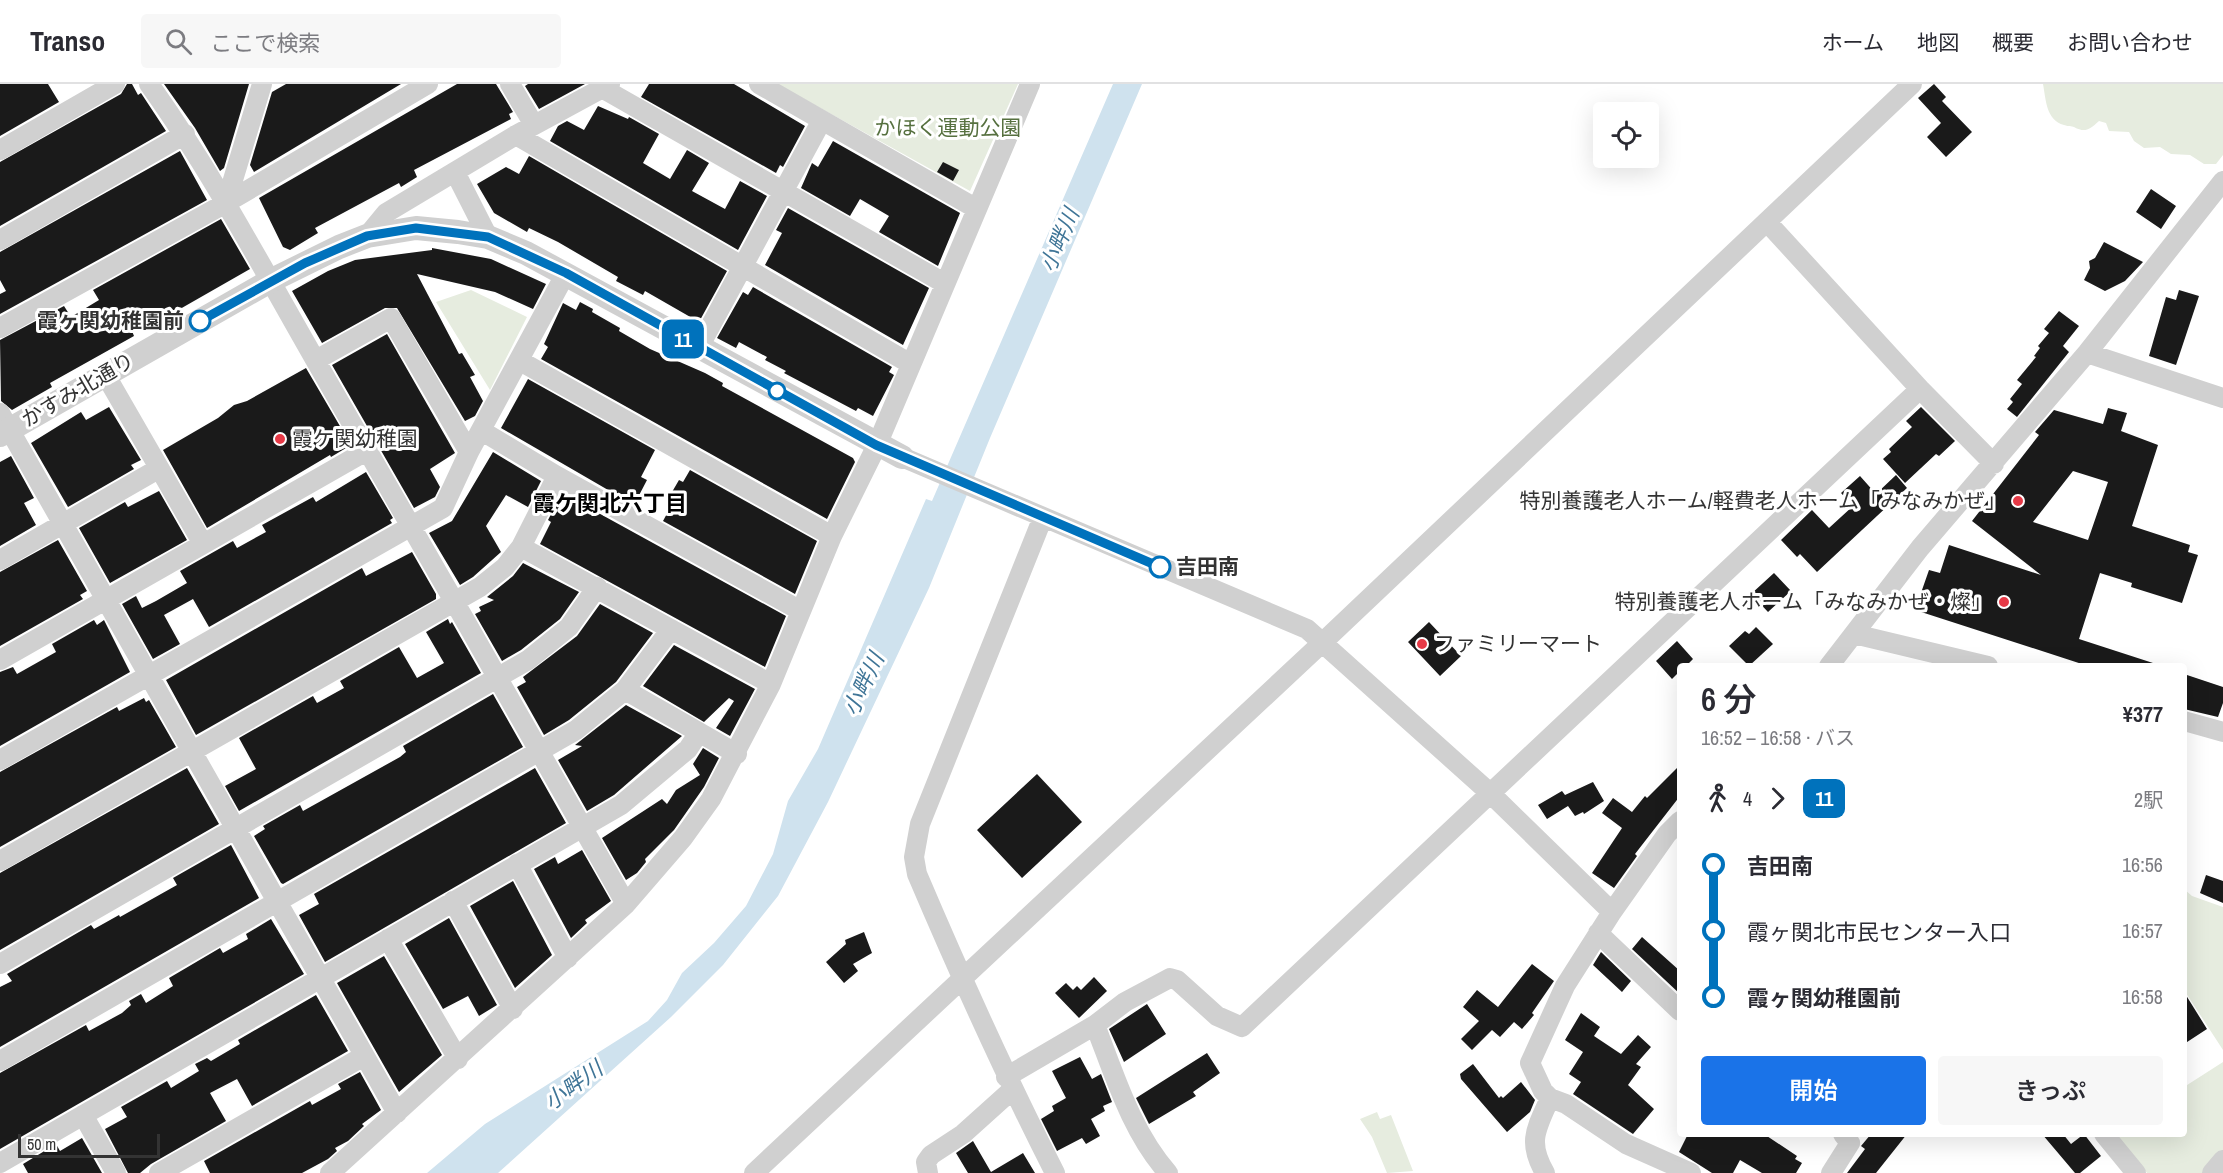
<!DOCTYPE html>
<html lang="ja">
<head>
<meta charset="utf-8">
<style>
	body { margin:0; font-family:"Archivo Narrow","Noto Sans JP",sans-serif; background:#f7f7f7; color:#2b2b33; height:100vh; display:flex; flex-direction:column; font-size:22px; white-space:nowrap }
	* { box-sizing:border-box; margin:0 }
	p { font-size:20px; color:#7c7c81 }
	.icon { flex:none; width:33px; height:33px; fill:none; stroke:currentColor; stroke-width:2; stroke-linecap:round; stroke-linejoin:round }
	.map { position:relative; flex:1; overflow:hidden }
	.drawer { position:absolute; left:1677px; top:579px; width:510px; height:474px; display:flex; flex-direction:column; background:#fff; border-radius:6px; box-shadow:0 6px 24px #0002 }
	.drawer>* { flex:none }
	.badge { padding:0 12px; border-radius:9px; font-size:21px; line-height:39px }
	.fabs { position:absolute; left:1593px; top:18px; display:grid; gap:12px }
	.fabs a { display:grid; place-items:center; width:66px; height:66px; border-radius:6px; background:#fff; box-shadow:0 6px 24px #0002; font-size:30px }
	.scale { position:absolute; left:18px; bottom:15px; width:142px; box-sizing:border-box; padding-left:6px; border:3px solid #333; border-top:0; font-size:16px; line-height:21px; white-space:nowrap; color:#333; -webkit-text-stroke:4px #fff; paint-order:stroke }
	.map>.badge { position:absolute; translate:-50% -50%; box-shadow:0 0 0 3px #fff }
	.legs { display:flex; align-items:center; gap:9px; height:66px; padding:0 24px; font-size:20px }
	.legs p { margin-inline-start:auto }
	.overview { display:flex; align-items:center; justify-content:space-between; height:102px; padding:0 24px }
	h1 { font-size:33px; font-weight:600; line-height:45px }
	.action { display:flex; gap:12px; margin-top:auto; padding:12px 24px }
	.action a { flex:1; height:69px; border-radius:6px; background:#1a73e8; color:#fff; font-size:24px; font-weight:600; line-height:69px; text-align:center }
	.action a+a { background:#f7f7f7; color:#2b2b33 }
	ul { padding:0 24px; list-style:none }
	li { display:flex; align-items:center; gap:21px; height:66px; font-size:22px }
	li i { display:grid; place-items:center; width:9px; height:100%; margin:0 8px; background:currentColor }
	li i::after { content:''; width:15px; height:15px; margin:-8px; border:4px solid; border-radius:50%; background:#fff }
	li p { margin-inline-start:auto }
	li:first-child i { background:linear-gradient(#0000 50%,currentColor 0) }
	li:last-child i { background:linear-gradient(currentColor 50%,#0000 0) }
	header { display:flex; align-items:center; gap:36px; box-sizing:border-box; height:84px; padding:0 30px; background:#fff; border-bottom:2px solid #e1e1e2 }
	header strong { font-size:28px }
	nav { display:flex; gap:33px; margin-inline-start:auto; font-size:21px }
	.search { width:420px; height:54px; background:#f7f7f7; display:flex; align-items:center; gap:15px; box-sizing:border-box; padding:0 21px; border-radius:6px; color:#7c7c81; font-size:22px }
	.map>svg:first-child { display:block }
	.green { fill:#e6ecdf }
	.water { fill:#cfe2ee }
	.building { fill:#1a1a1a; fill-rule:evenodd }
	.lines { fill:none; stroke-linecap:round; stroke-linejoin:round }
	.minor { stroke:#d0d0d0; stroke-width:20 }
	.tertiary { stroke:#d0d0d0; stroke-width:24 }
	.line-1-casing { stroke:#fff; stroke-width:14 }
	.line-1 { stroke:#0072bc; stroke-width:9 }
	.stop-1-dot { fill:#fff; stroke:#0072bc; stroke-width:3 }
	.poi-dot { fill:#e63946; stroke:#fff; stroke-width:2 }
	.labels { text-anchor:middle; stroke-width:6; stroke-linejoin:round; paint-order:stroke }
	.park-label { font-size:21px; fill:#56703f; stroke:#fff }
	.stop-label { font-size:21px; font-weight:bold; fill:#333; stroke:#fff; text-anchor:end }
	.street-label { font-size:21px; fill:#333; stroke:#fff }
	.poi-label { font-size:21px; fill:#333; stroke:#fff; text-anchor:start }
	.water-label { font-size:22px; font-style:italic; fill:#3f7597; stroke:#fff }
	.neighbourhood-label { font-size:22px; font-weight:bold; fill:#000; stroke:#fff }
</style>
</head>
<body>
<header>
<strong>Transo</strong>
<div class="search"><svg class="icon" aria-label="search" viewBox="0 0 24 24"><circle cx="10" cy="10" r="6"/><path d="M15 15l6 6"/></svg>ここで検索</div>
<nav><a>ホーム</a><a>地図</a><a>概要</a><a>お問い合わせ</a></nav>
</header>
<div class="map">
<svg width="2223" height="1089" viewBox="0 0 2223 1089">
	<rect width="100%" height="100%" fill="#fff"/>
	<!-- green -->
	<path class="green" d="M777,0H1018L970,107Z
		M2043,0H2223V71L2216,80H2204L2190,71L2171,70L2160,63L2144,64L2134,57L2129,48L2109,47L2106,39L2099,37C2089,46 2085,49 2074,43C2068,41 2070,43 2064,41C2046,36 2046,16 2043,0Z
		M471,206L527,233L490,306L436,218Z
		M2184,805L2192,812L2223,823V966L2184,906Z
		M2223,978V1068L2204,1089H2147L2116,1050H2184V1003Z
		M1377,1028L1380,1035L1391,1031L1413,1087L1387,1089L1372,1053L1360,1035Z"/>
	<!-- water -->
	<path class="water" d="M1113,0H1142L990,354L929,504L828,718L778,812L723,881L671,933L498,1089H427L485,1040L648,937L667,916L682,889L714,859L746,822L773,770L788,717L818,665L926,415L932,417Z"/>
	<!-- building -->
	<path class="building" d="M0,0H48L59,18L0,52Z
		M127,0H132L138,11L141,9L166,47L0,142V78L121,10Z
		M164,0H249L224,84L220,87L195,44Z
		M286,0H401L254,88L250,81L272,8Z
		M457,0H496L513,28L509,30L511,35L414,86L417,93L401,103L399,99L315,144L318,149L290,166L283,163L259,114Z
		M528,0H585L539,25L525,2Z
		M649,0H734L805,42L783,83L780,81L776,89L641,13Z
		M1934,0L1946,13L1942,17L1972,48L1946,73L1927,53L1941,39L1918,14Z
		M598,22L628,35L629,33L659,50L643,79L670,95L687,66L709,79L692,107L725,125L740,97L767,112L738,166L550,57L558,42L567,37L584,46Z
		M833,57L960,129L938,182L879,148L889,132L860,115L850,132L801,104L812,79L818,83Z
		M180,67L207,116L0,230V210L6,207L0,196V168Z
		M529,72L727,187L699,238L645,207L643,211L616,197L618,193L558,158L529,144L527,148L494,129L477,100L506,83L519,90Z
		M943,78L959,86L953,97L937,88Z
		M2151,105L2176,122L2161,145L2136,128Z
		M788,124L929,204L903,261L765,181L782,149L776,146Z
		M221,135L250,185L173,229L172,226L132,247L134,252L50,299L52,303L12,326L1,317L0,256L64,222L71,233L99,216L93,206Z
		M2104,158L2143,178L2125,197L2105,207L2084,196L2090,184L2089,177L2095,174Z
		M432,164L491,175L546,200L533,225L495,208L417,190L459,270L462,269L475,291L470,293L483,317L475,332L465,337L397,224H385L322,259L292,207L328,187L355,176L432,166Z
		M753,203L892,283L889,288L894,291L873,332L858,324L856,327L784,289L786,287L765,276L767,273L739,258L736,264L717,254L743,208L748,211Z
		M2179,206L2199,212L2176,281L2149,272L2166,213L2176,216Z
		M580,218L593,225L592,228L620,244L619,247L650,265L705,289L723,299L722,302L853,374L855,378L827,435L541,275L548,263L544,260L563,219L576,226Z
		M2059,227L2079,242L2063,262L2069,268L2017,333L2007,325L2013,318L2010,315L2022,300L2017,296L2036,273L2034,272L2040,264L2038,262L2049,249L2044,245Z
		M387,250L455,369L430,385L440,403L435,413L414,424L332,281Z
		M306,284L351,361L331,373L330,371L207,444L163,366L218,334L234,321L247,317Z
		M528,295L655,366L641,393L647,396L634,421L501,344Z
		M109,323L141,376L131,381L134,385L68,423L31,359L81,328L86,336Z
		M1921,323L1955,357L1939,372L1936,370L1905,399L1883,375L1891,368L1889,365L1912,343L1906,337Z
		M2108,324L2127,329L2121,347L2158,361L2132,442L2190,461L2188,468L2198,471L2182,519L2131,503L2132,499L2100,489L2079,555L2153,579V582H2088L1915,526L1929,486L1940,489L1949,461L2041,491L1972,437L2039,351L2035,348L2054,326L2103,340ZM2073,387L2108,398L2088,456L2033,438Z
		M493,368L541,397L528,423L506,411L486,442L501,468L473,493L460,501L429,449L452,437Z
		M11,372L34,414L24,419L36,441L0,462V378Z
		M690,386L817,457L795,510L663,437L677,411L672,408L679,396L683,398Z
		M366,388L393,434L390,436L392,439L209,543L193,515L164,531L180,560L153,575L122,520L136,512L142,524L156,517L187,499L180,487L233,457L237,464L266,448L262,441L313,413L316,418Z
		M1896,391L1907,404L1817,488L1800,470L1797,473L1781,456L1812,426L1829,444L1853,422L1841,409L1860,392L1876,410Z
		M159,407L187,456L110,499L79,444L125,418L128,423Z
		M562,409L786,532L765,583L540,460L551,438L548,436Z
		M58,456L87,507L80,511L83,515L0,562V488Z
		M412,468L436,510V515L196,651L166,596L362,484L366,492Z
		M523,479L579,508L560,535L521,566L502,577L475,530L481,527L479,523L494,516L487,513L513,492Z
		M1774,489L1791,507L1768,528L1751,510Z
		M600,520L653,549L616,598L569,636L544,651L517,603L526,598L523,593L577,552Z
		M448,535L450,540L452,538L481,589L239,727L225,702L256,685L239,654L313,612L317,619L344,604L340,597L399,563L417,594L444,579L426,548Z
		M94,536L97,541L104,536L130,588L0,662V588L13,583L17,590L56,568L52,560Z
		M1429,538L1461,572L1440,592L1408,558Z
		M1756,543L1773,560L1749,582L1729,562L1745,547L1749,550Z
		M1677,557L1693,575L1686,582H1680V587L1672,595L1656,577Z
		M674,561L755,605L730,652L716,644L734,617L729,614L704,638L643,602Z
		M2184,590L2223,603V619L2218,633L2184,625Z
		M493,610L523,663L283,800L281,799L254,752L265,745L263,742L300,721L303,727L400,673L406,668L403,662Z
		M144,614L146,618L149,616L176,663L0,763V688L117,623L119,627Z
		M626,621L682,652L614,711L587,727L558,676L582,662L575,661Z
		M703,664L719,674L704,703L674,746L645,775L646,778L637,789L626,796L602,754L662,715L667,720L676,706L700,691L693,680Z
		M1680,681V712L1635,770L1637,772L1614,804L1592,789L1622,744L1602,729L1613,714L1632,728L1645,712L1647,714Z
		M187,684L219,740L0,866V789Z
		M535,684L566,739L325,878L299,831L319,820L314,810Z
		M1037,690L1082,738L1022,794L977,746Z
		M1593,698L1604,717L1584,730L1583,728L1575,732L1568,722L1547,735L1538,721L1562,707L1565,711Z
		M231,761L259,814L0,963V903L12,897L7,890L91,841L94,845L119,831L120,833L177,801L173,794Z
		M582,766L611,817L585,836L587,839L571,854L534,785L555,773L558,780Z
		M2206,791L2223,797V819L2200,809Z
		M513,797L552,871L515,904L470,822Z
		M449,834L497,921L479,932L468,912L443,925L405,860Z
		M271,835L304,890L0,1065V989L86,941L89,947L122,929L131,921L129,917L141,910L146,919L173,902L169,894L220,864L223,869L248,855L246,850Z
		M864,848L872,869L853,880L858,887L844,899L826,878L846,860L845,856Z
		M1642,853L1680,887V910L1632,865Z
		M1601,868L1631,897L1622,908L1593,881Z
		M384,872L442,971L399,1008L337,899Z
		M1532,880L1554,897L1532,929L1534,931L1522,945L1514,938L1500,953L1492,946L1472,966L1461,955L1479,937L1463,923L1477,906L1498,923Z
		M1094,893L1107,907L1079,934L1055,909L1066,899L1073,906L1077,902L1081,906Z
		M2184,908L2207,945L2184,960Z
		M316,911L348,967L252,1022L237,995L210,1009L226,1037L151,1080L140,1089H128L105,1045L127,1033L121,1023L167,997L171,1004L199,987L195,980L207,974L211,977L240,960L238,956Z
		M1147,920L1166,950L1124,978L1109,945Z
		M1581,929L1600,943L1594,952L1621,970L1638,951L1651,963L1636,980L1641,983L1628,1001L1654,1025L1633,1050L1573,1010L1581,998L1569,990L1583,968L1565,956Z
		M1207,969L1220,989L1193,1008L1196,1012L1149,1040L1136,1014Z
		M1080,973L1092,995L1101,990L1112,1018L1103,1022L1105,1027L1091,1035L1100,1052L1086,1060L1082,1054L1057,1067L1041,1035L1054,1027L1052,1022L1066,1014L1052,987Z
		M1473,980L1499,1014L1501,1012L1503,1014L1521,998L1535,1016L1530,1028L1507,1048L1461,995L1460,990Z
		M360,988L381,1026L362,1040L364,1042L348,1057L335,1064L337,1067L328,1075L302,1089H210L204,1077L310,1017L312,1021L341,1005L338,1000Z
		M1688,1050H1764L1797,1072L1795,1075L1802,1079L1796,1089H1762L1740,1076L1733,1089H1712L1679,1068Z
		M1871,1050H1907L1876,1089H1847L1865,1065L1861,1062Z
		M2042,1050H2063L2071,1060L2084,1050L2101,1072L2080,1089H2075Z
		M82,1054L102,1089H28L23,1080L56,1060L60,1067Z
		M973,1057L991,1088L1023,1069L1035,1089H968L956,1069Z"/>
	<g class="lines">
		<!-- minor -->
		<path class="minor" d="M149,0C214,91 265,189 321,286C424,463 525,642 626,820
			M510,0L534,41
			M759,0L977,125
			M602,4L944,199
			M516,51L909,279
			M0,66L115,0
			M455,88L488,153
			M226,119L262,0
			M1767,138L1920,305L1994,380
			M367,152L386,129L516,51L610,0
			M0,156L185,50
			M0,244L226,119L428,0
			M698,265L822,36
			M2087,269L2223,314
			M316,276L391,234L469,368
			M520,277L832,452
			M105,290L203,460
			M0,329L397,1029
			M482,347L557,392L801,527
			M902,373L1307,545L1490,709L1612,828L1667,750L1680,737
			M1043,433L920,740L914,773L917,790C960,891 1005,991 1055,1089
			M521,463L771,600
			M0,476L158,385
			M1854,550L1988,582
			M0,576L368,366
			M1829,582L1920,464L2087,269L2223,97
			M625,606L737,670
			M2184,637L2223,648
			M0,676L443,424L469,368L566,189
			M0,777L480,503L505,483L521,463L557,392
			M517,780L568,874
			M453,817L513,925
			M1598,849L1680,927
			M388,855L458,975
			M0,880L528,576L569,543L597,503
			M1095,941C1115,992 1131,1047 1168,1089
			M0,977L576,646L625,606L671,545
			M1006,993L1095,941L1125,918L1170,894L1177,896L1217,932L1242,943L1920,305
			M1550,1014L1566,1020L1626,1060L1691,1089
			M83,1031L116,1089
			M2104,1050L2136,1089
			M0,1079L621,721L688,665L698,650
			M159,1089L364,972
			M330,1089L626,820L683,754L711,715L771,600L832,452L877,361L1030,0
			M754,1089L1323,558L1912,0
			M928,1089L926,1078L931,1071L963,1050L1012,1006
			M1545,1089C1527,1058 1536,1045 1550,1014L1543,1007L1530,979L1565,902L1612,828
			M1831,1089L1850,1059L1843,1050
			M2212,1089L2223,1076"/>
		<!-- tertiary -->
		<path class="tertiary" d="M0,351L270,197L339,163L367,152L416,144L458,148L488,153L526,169L902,373"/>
	</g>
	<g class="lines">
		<!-- line-1 casing -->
		<g class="line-1-casing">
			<path id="line-1" d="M200,237L305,179L367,152L416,144L488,153L566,189L876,361L1160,483"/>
		</g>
		<!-- line-1 -->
		<use href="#line-1" class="line-1"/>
	</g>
	<!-- markers -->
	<g class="stop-1-dot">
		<circle cx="200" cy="237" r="10"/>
		<circle cx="777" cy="307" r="8"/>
		<circle cx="1160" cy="483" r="10"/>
	</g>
	<g class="poi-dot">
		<circle cx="280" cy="355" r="6"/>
		<circle cx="2018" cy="417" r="6"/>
		<circle cx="2004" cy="518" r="6"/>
		<circle cx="1422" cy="560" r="6"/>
	</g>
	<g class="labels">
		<!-- park labels -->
		<g class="park-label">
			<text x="948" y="51">かほく運動公園</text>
		</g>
		<!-- stop labels -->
		<g class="stop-label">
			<text x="184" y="244">霞ヶ関幼稚園前</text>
			<text x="1176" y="490" text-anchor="start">吉田南</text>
		</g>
		<!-- street labels -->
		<g class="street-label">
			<text transform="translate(78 306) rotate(-30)" y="7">かすみ北通り</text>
		</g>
		<!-- poi labels -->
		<g class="poi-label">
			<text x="292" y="362">霞ケ関幼稚園</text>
			<text x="2006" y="424" text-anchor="end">特別養護老人ホーム/軽費老人ホーム「みなみかぜ」</text>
			<text x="1992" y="525" text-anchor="end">特別養護老人ホーム「みなみかぜ・燦」</text>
			<text x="1434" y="567">ファミリーマート</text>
		</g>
		<!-- water labels -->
		<g class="water-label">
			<text transform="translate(1059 156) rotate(-67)" y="8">小畔川</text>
			<text transform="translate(863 600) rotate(-65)" y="8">小畔川</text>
			<text transform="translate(573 1001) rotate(-36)" y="8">小畔川</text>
		</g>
		<!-- neighbourhood labels -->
		<g class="neighbourhood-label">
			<text x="610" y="427">霞ケ関北六丁目</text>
		</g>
	</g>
</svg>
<div class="fabs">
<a><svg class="icon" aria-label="locate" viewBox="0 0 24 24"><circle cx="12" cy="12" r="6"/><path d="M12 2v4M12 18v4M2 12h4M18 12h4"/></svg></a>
</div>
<div class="scale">50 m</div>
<b class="badge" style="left:683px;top:255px;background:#0072bc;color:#fff">11</b>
<section class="drawer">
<div class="overview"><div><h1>6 分</h1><p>16:52 – 16:58 · バス</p></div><b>¥377</b></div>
<div class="legs"><svg class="icon" aria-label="walk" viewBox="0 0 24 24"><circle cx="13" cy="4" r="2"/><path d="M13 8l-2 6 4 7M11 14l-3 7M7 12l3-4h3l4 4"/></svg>4<svg class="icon" aria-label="forward" viewBox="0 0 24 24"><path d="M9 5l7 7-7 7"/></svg><b class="badge" style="background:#0072bc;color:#fff">11</b><p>2駅</p></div>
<ul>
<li><i style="color:#0072bc"></i><b>吉田南</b><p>16:56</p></li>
<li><i style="color:#0072bc"></i><span>霞ヶ関北市民センター入口</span><p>16:57</p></li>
<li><i style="color:#0072bc"></i><b>霞ヶ関幼稚園前</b><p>16:58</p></li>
</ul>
<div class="action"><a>開始</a><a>きっぷ</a></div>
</section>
</div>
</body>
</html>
